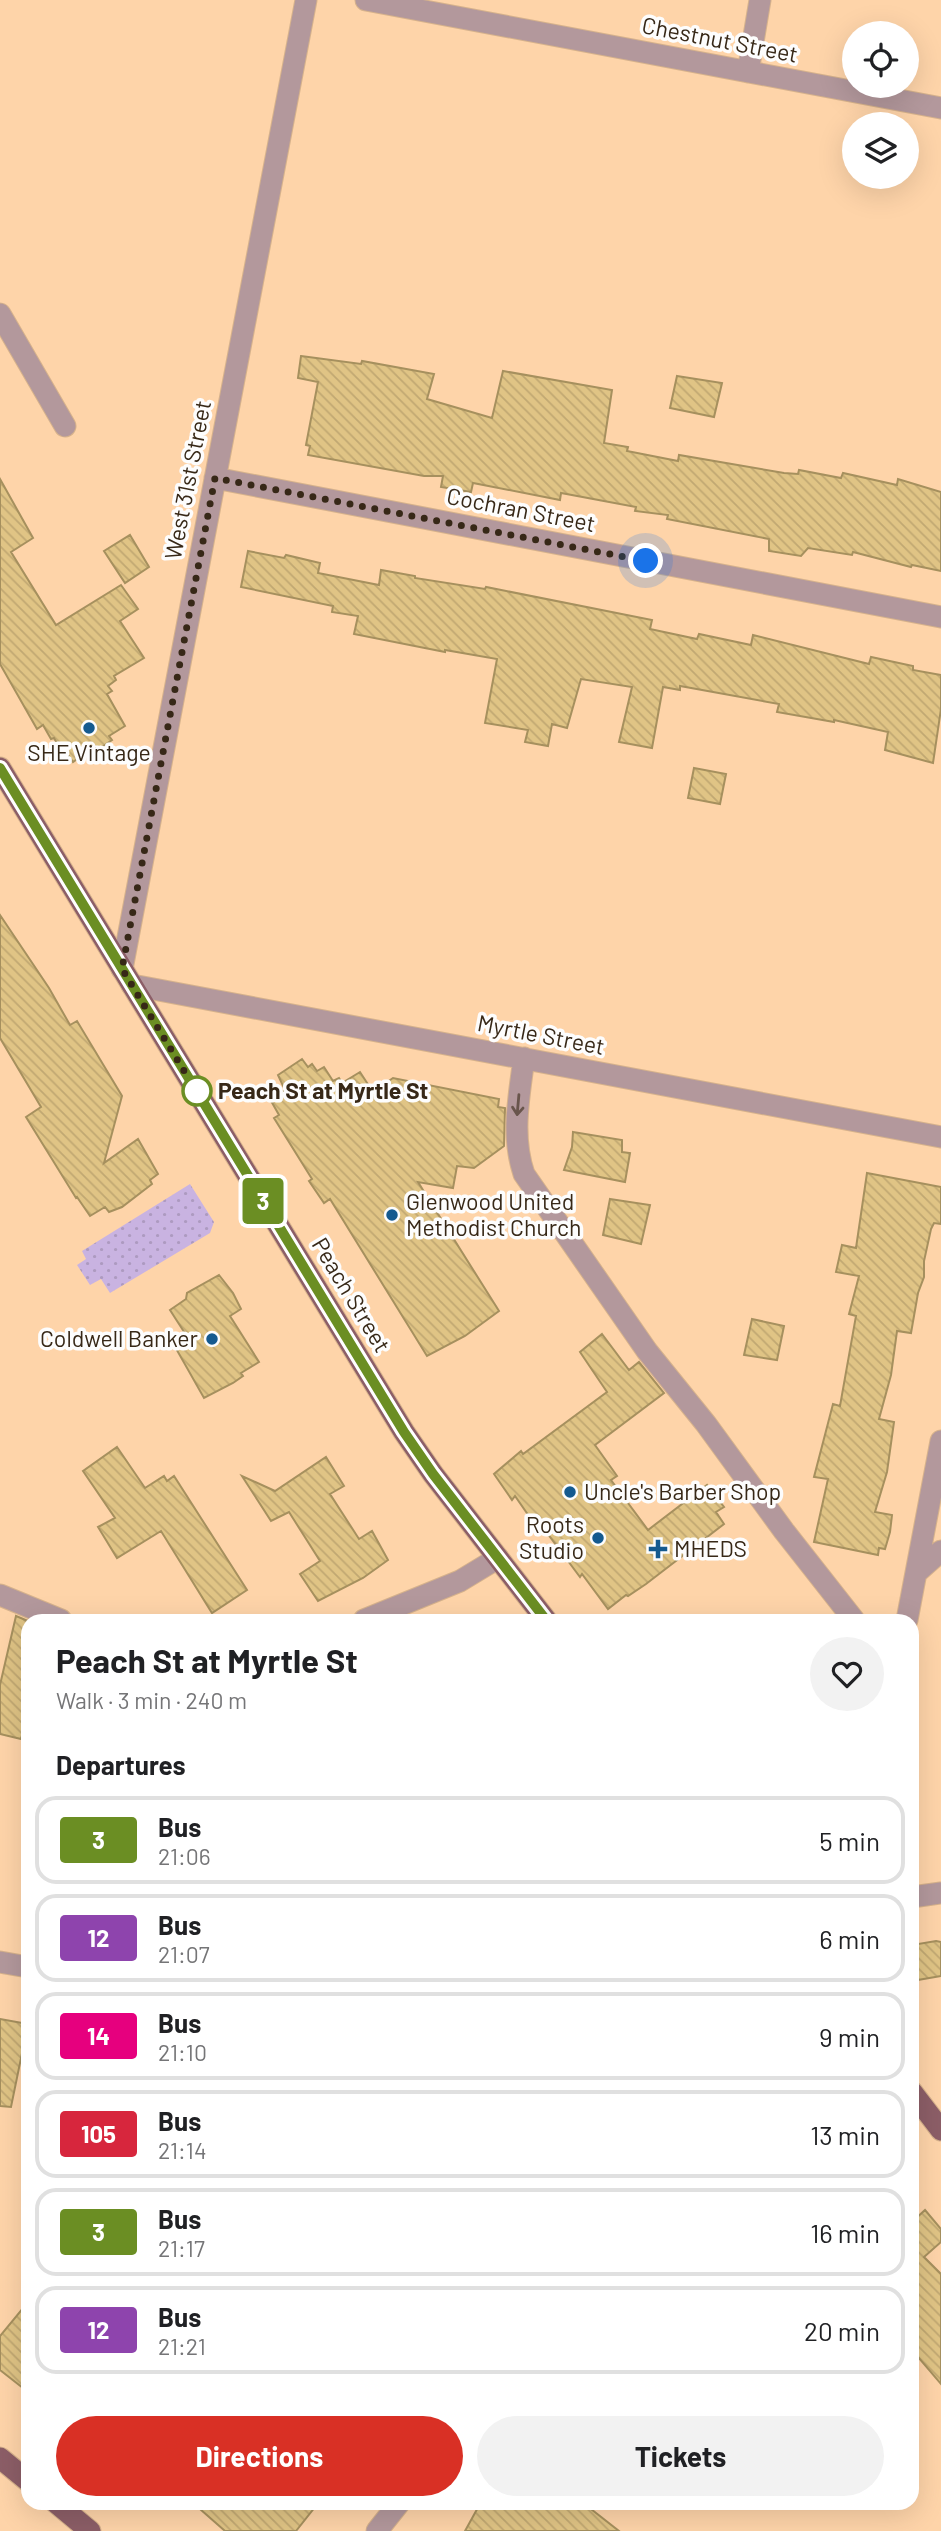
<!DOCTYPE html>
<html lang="en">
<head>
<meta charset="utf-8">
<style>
	body { margin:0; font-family:Barlow,sans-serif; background:#f2f2f2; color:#202124; height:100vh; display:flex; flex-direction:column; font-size:26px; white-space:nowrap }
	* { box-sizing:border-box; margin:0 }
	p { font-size:23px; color:#757577 }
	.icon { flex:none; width:38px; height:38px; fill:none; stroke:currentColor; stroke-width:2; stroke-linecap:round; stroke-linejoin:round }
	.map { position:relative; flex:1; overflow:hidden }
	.details { position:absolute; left:21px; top:1614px; width:898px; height:896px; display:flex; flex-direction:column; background:#fff; border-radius:21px; box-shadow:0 7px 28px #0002 }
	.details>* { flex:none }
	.badge { padding:0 14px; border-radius:5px; font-size:24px; line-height:46px }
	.tools { position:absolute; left:842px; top:21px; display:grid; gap:14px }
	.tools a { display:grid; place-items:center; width:77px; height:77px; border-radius:50%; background:#fff; box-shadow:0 7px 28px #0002; font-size:35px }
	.you { position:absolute; width:35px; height:35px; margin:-18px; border:5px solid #fff; border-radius:50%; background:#1a73e8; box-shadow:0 0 0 10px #1a73e833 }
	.map>.badge { position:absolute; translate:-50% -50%; box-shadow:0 0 0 4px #fff }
	h2 { padding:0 35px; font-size:26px; line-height:63px }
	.round { display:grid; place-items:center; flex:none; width:74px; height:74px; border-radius:37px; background:#f2f2f2 }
	.headline { display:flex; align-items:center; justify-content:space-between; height:119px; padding:0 35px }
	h1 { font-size:33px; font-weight:700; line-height:52px }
	.primary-button { display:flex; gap:14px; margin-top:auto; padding:14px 35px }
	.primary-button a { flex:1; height:80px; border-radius:42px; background:#d93025; color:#fff; font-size:28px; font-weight:700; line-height:80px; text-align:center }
	.primary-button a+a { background:#f2f2f2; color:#202124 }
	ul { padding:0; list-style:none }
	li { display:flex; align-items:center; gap:21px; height:88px; margin:0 14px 10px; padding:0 21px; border:4px solid #e0e0e0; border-radius:21px }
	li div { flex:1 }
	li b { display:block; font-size:26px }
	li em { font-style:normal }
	li .badge { min-width:77px; font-weight:700; text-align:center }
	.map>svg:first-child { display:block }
	.grass { fill:url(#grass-dots) }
	.building { fill:url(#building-back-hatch); stroke:#a6905e; stroke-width:2 }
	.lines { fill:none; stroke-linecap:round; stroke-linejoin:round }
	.minor-casing { stroke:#d6b28c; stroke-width:23 }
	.major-casing { stroke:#d6b28c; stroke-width:23 }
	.minor { stroke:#b3989c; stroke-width:21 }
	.major { stroke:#8c5e67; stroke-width:21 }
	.oneway { stroke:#69554c }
	.line-casing { stroke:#fff; stroke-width:16 }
	.line { stroke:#6b8e23; stroke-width:10 }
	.walk { stroke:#372817; stroke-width:7; stroke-dasharray:0 12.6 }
	.poi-dot { fill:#155a8f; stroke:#fdfdfd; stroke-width:2.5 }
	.stop-dot { fill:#fff; stroke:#6b8e23; stroke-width:3.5 }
	.labels { text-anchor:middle; stroke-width:7; stroke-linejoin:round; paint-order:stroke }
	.street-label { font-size:23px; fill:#372817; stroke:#fdfdfd }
	.poi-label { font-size:23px; fill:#372817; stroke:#fdfdfd; text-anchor:start }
	.stop-label { font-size:23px; font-weight:bold; fill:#372817; stroke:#fdfdfd; text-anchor:start }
</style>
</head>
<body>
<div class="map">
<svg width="941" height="2531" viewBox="0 0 941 2531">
	<defs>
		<pattern id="grass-dots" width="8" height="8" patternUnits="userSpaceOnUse" patternTransform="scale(1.75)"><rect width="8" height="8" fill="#c9b3e1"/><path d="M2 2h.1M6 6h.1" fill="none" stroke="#ad9ac0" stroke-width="1.8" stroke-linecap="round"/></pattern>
		<pattern id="building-back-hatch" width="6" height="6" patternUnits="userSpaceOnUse" patternTransform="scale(1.75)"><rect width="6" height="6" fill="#e0c485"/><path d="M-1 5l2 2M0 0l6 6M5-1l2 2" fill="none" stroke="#c1a872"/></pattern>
	</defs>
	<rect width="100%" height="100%" fill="#fed4a9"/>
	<!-- grass -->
	<path class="grass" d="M190,1184L214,1222L210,1233L110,1293L101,1279L90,1285L77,1265L86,1259L82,1251Z"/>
	<!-- building -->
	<path class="building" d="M301,356L361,364L362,361L434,374L427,399L492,418L503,371L612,390L604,443L628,447L627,451L678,461L679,455L784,473L798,474L799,470L841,478L843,473L897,485L898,479L941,492V571L912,565L911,567L853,552L852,555L808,548L801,556L769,551V539L667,519L668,515L635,511L636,507L561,493L560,500L473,483L471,492L441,487L443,476H424L308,455L310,446L306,445L318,382L298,378Z
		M677,376L722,383L714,417L670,408Z
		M0,479L33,538L11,552L56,625L121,585L138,609L120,621L144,658L114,676L116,680L108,686L112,691L107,694L125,726L109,736L112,740L102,747L90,754L88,751L73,762L62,746L59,747L54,738L51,739L43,725L37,729L0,664Z
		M130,535L149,567L125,583L104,551Z
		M248,551L284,558L286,555L320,563L318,573L379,585L381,570L415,576V578L485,589L486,587L652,620L650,629L697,639L699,634L751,645L753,635L869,664L871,657L913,666V670L941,675V709L933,763L885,750L888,732L834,720V722L777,712L779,704L680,686V690L663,687L652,748L619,742L632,687L581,679L567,728L552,724L548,746L525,742L528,730L485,723L497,659L445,650V652L354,634L358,616L332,612L333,606L241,587Z
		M694,768L726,774L720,804L688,798Z
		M0,915L49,988L70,1025L77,1021L122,1096L104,1163L138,1139L158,1174L150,1180L152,1184L122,1207L109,1212L105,1207L90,1216L77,1197L76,1198L26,1117L41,1107L0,1038Z
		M302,1059L308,1067L312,1064L317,1071L324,1067L333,1081L339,1078L342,1083L360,1072L373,1092L393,1078L499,1099L498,1107L505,1108L504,1146L474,1168L457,1166L453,1188L418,1182L499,1311L465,1336L427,1356L330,1199L324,1203L309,1181L312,1179L274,1118L279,1115L270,1099L285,1090L278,1075Z
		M573,1132L622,1140V1152L630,1153L625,1182L564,1170L572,1147Z
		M867,1173L941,1187V1224L934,1223L931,1229L924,1261V1277L918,1293L911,1333L897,1331L891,1375L879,1419L894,1422L887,1472L875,1512L892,1515L890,1532L885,1549L879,1548L878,1555L814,1542L828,1479L814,1477L833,1404L840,1406L856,1316L849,1314L859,1276L836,1272L842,1245L856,1248Z
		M610,1199L650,1205L641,1244L603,1235Z
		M219,1275L233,1293L241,1309L230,1316L259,1362L241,1373L243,1376L233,1383L204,1398L174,1345L188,1338L170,1310L186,1299L187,1293Z
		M752,1319L784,1326L777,1360L744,1355Z
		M602,1334L629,1370L639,1362L664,1393L595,1445L617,1476L611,1480L648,1530L707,1485L724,1507L716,1512L724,1524L646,1584L628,1596L626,1595L608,1609L582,1574L580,1577L544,1529L540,1532L515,1496L512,1500L494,1474L521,1451L523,1454L607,1392L580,1352Z
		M117,1447L145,1488L164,1476L167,1481L174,1476L247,1590L212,1613L161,1531L117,1558L98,1527L115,1518L83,1471Z
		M326,1457L344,1486L330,1494L359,1539L372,1531L388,1560L363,1578L318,1601L300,1574L320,1561L289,1512L271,1521L242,1476L275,1491Z
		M16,1616L28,1621V1729L24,1728L21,1739L0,1734V1685Z
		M936,1941L941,1942V1976L912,1981V1945Z
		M0,2019L28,2024L11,2107L0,2106Z
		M925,2210L941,2229V2242L924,2257L941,2274V2384L912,2350V2222Z
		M28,2302V2392L0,2370V2336Z
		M192,2502H319L296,2531H225Z
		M481,2502H582L619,2531H465Z"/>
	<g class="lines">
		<!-- minor casing -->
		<g class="minor-casing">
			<path id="minor" d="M366,0L941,108
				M748,72L760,0
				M0,314L65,426
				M215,478L941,617
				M122,969L306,0
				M132,985L941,1137
				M524,1058C519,1097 511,1136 524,1174L647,1351L706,1424L784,1531L854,1620
				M916,1573L941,1551
				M0,1595L61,1620
				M364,1620L460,1581L498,1558
				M907,1620L941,1441
				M912,1897L941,1893
				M0,1962L28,1967
				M377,2531L400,2502"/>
		</g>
		<!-- major casing -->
		<g class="major-casing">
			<path id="major" d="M0,768L404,1432L433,1474L546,1620
				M912,2092L941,2130
				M0,2458L28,2481
				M55,2502L90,2531"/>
		</g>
		<!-- minor -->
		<use href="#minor" class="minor"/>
		<!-- major -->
		<use href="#major" class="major"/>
	</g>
	<!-- one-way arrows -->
	<defs><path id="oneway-shaft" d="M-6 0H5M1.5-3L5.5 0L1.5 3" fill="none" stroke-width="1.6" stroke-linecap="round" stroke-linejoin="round" transform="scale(1.75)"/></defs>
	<use class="oneway" href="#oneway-shaft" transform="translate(518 1105) rotate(95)"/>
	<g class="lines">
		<!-- line casing -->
		<g class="line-casing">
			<path id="line" d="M0,768L404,1432L433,1474L546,1620"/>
		</g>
		<!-- line -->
		<use href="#line" class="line"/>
		<!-- walk -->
		<path class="walk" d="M197,1091L200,1097L122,969L215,478L646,561"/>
	</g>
	<!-- markers -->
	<g class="poi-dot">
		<circle cx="89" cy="728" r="7"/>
		<circle cx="392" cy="1215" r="7"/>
		<circle cx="212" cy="1339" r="7"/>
		<circle cx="570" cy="1492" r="7"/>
		<circle cx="598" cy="1538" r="7"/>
		<path d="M654.5 1538.5h7v7h7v7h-7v7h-7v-7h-7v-7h7z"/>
	</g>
	<circle class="stop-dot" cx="197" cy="1091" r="14"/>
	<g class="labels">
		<!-- street labels -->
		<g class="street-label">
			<text transform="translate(720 40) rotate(11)" y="8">Chestnut Street</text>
			<text transform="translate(188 480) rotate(-79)" y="8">West 31st Street</text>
			<text transform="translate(521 510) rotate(11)" y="8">Cochran Street</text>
			<text transform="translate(541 1035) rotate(11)" y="8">Myrtle Street</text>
			<text transform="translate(351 1295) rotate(59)" y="8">Peach Street</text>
		</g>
		<!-- poi labels -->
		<g class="poi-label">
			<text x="89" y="761" text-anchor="middle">SHE Vintage</text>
			<text x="406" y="1210">Glenwood United<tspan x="406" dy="26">Methodist Church</tspan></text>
			<text x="198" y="1347" text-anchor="end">Coldwell Banker</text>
			<text x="584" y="1500">Uncle's Barber Shop</text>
			<text x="584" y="1533" text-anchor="end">Roots<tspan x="584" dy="26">Studio</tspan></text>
			<text x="674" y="1557">MHEDS</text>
		</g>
		<!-- stop labels -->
		<g class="stop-label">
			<text x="218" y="1099">Peach St at Myrtle St</text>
		</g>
	</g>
</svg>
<div class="tools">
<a><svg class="icon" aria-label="locate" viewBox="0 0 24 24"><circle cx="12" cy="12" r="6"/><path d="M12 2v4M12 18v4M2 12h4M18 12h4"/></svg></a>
<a><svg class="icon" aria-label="layers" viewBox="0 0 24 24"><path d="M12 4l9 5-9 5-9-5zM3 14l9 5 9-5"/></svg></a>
</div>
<div class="you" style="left:646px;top:561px"></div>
<b class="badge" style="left:263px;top:1201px;background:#6b8e23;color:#fff">3</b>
<section class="details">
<div class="headline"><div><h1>Peach St at Myrtle St</h1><p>Walk · 3 min · 240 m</p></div><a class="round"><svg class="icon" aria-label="heart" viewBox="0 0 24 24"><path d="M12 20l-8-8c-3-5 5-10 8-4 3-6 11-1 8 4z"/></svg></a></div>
<h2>Departures</h2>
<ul>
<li><span class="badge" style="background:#6b8e23;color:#fff">3</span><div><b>Bus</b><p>21:06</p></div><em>5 min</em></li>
<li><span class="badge" style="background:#8e44ad;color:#fff">12</span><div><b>Bus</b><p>21:07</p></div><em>6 min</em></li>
<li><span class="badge" style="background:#e6007e;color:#fff">14</span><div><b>Bus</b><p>21:10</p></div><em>9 min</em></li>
<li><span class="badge" style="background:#d7263d;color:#fff">105</span><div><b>Bus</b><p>21:14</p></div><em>13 min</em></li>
<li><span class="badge" style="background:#6b8e23;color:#fff">3</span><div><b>Bus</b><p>21:17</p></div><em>16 min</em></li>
<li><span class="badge" style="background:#8e44ad;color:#fff">12</span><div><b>Bus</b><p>21:21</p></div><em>20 min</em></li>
</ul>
<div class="primary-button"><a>Directions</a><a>Tickets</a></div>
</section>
</div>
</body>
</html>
